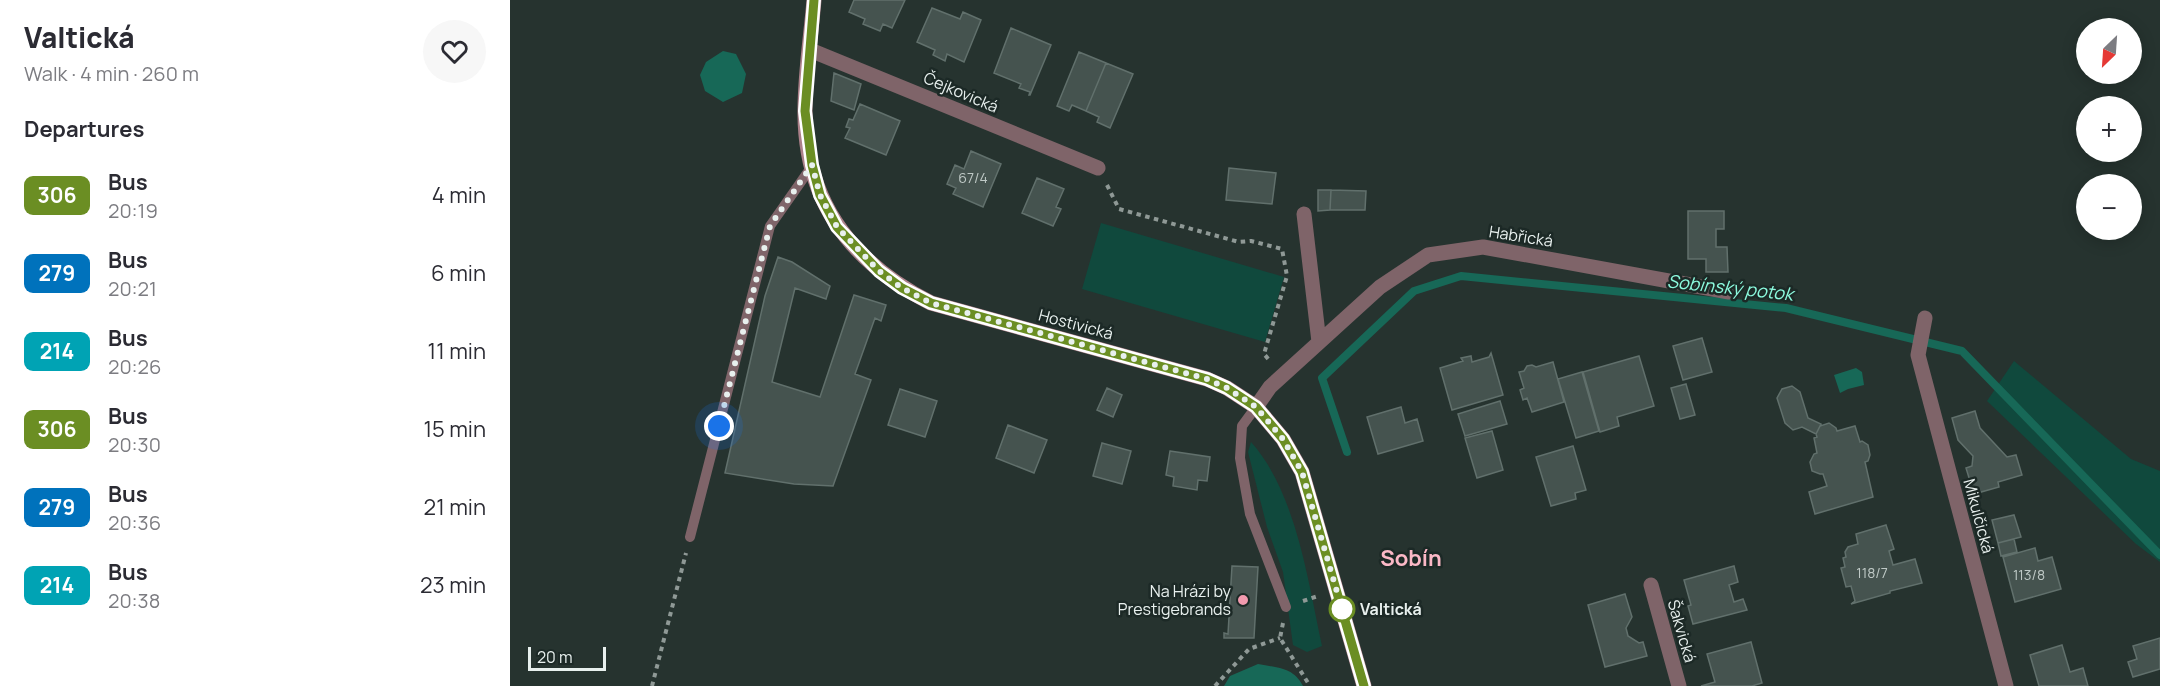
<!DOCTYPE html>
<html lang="en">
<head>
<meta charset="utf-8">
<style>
	body { margin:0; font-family:Manrope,sans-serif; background:#f7f7f7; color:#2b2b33; height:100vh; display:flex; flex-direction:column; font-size:22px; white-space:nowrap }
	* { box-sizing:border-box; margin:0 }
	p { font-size:20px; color:#7c7c81 }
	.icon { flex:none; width:33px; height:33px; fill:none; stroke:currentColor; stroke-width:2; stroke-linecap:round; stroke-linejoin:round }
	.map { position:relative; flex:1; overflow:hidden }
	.panel { display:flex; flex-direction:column; background:#fff; width:510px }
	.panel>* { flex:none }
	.badge { padding:0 12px; border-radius:9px; font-size:21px; line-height:39px }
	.needle { width:39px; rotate:205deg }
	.tools { position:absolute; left:1566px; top:18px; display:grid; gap:12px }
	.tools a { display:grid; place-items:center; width:66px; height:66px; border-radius:50%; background:#fff; box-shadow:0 3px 15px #0003; font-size:30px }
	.scale { position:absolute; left:18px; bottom:15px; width:78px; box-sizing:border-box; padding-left:6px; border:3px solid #e8f0ee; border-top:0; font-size:16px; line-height:21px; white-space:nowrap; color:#e8f0ee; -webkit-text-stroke:4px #1c2926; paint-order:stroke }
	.you { position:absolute; width:30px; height:30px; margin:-15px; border:4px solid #fff; border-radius:50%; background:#1a73e8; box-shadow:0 0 0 9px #1a73e833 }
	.map>.badge { position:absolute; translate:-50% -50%; box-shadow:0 0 0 3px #fff }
	h2 { padding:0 24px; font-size:22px; line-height:54px }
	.round { display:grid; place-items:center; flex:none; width:63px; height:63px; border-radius:32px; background:#f7f7f7 }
	.overview { display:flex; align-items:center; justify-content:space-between; height:102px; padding:0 24px }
	h1 { font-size:28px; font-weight:800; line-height:45px }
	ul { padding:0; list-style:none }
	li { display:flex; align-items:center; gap:18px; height:78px; padding:0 24px }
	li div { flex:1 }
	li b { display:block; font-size:22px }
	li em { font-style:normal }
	li .badge { min-width:66px; font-weight:700; text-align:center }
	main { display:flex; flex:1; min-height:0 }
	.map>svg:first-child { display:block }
	.green { fill:#10493d }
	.water { fill:#176857 }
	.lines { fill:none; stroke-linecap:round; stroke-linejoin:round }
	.stream { stroke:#176857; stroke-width:8 }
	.building { fill:#45534f; stroke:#61706c; stroke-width:1.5 }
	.path { stroke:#8f9996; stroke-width:4; stroke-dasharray:4.5 4.5; stroke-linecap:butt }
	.lane { stroke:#7f6469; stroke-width:10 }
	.street { stroke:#7f6469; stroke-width:15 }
	.secondary { stroke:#ab8089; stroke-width:15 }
	.line-casing { stroke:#fff; stroke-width:14 }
	.line { stroke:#6b8e23; stroke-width:9 }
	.walk { stroke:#e8f0ee; stroke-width:6; stroke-dasharray:0 10.8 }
	.poi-dot { fill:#f29aae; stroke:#1c2926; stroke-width:2 }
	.stop-dot { fill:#fff; stroke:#6b8e23; stroke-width:3 }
	.labels { text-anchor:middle; stroke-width:5; stroke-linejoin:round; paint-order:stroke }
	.number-label { font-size:14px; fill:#bfc9c6 }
	.street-label { font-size:16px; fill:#e8f0ee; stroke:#1c2926 }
	.poi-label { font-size:16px; fill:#e8f0ee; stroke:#1c2926; text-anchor:end }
	.stop-label { font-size:16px; font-weight:bold; fill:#e8f0ee; stroke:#1c2926; text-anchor:start }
	.water-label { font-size:18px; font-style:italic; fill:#8cfade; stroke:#1c2926 }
	.district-label { font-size:22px; font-weight:bold; fill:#fbb8c6; stroke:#1c2926 }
</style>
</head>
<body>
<main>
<section class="panel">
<div class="overview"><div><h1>Valtická</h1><p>Walk · 4 min · 260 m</p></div><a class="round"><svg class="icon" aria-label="heart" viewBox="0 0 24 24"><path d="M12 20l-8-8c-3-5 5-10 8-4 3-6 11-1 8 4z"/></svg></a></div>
<h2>Departures</h2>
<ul>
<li><span class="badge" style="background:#6b8e23;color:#fff">306</span><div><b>Bus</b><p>20:19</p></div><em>4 min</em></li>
<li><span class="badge" style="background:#0072bc;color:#fff">279</span><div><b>Bus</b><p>20:21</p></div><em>6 min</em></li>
<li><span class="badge" style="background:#00a3b4;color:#fff">214</span><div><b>Bus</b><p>20:26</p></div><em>11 min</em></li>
<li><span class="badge" style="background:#6b8e23;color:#fff">306</span><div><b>Bus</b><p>20:30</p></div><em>15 min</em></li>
<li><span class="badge" style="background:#0072bc;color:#fff">279</span><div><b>Bus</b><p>20:36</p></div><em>21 min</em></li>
<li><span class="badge" style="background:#00a3b4;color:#fff">214</span><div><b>Bus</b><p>20:38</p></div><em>23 min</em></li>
</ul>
</section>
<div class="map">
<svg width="1650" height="686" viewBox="0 0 1650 686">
	<rect width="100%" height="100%" fill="#26332f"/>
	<!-- green -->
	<path class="green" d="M591,223L774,277L755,342L572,289Z
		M1504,361L1621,459L1650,471V562L1626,544L1477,401Z
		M741,442C786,492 798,581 812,646L797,652L783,645L773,572L757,527L738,452Z"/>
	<!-- water -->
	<path class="water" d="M213,51L226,54L236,74L232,93L213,102L195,91L190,75L196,62Z
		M1346,368L1352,372L1354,385L1338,389L1330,393L1324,375Z
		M748,664C768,668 783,667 793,686H714L720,676Z"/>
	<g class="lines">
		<!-- stream -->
		<path class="stream" d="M837,452L812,378L904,291L951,276L1276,308L1452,351L1650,555"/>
	</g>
	<!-- building -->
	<path class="building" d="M344,0H395L382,28L373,24L370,31L353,24L355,19L339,12Z
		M422,8L450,19L453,12L471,20L454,62L437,54L435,61L423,55L425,50L407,42Z
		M501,28L541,45L520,95H519L520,92L509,88L511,84L484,73Z
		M569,52L596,63L576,111L562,105L559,111L547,106Z
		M596,63L623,74L600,128L587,122L589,117L576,111Z
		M324,73L351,84L344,110L321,101Z
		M350,104L390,121L376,155L335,138L340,128L336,127L339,119L343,120Z
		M461,151L491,164L473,207L443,194L446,188L437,184L445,165L454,169Z
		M719,168L766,173L762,204L716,200Z
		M527,178L554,189L546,207L551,209L543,226L512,213Z
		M808,190H821L820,210L808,211Z
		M821,190L856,191L855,210H820Z
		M1178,211H1214V229H1206V247H1217L1218,272H1196V259H1178Z
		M268,257L282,262L320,286L316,299L285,288L262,382L310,397L344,295L376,305L371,321L365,318L345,374L361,380L323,486L284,484L215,473L255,296Z
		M1192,338L1202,372L1173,380L1163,346Z
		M981,353L993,395L942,410L930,368L953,361L951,358L961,356L962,362L979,357Z
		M1129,356L1144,406L1107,417L1109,426L1090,432L1073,372Z
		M1043,362L1054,402L1022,412L1017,398L1013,400L1010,390L1014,388L1009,372L1014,371L1017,366L1022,365L1026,367Z
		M1072,372L1089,431L1066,438L1048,379Z
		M1176,384L1185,415L1170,419L1161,388Z
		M1282,386L1290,392L1298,418L1311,424L1306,434L1292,427L1283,430L1275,423L1267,398L1272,389Z
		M597,388L612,395L603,417L587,410Z
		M390,389L427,401L415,437L378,425Z
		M990,401L997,424L955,436L948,414Z
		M891,407L895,423L907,419L913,441L868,454L857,417Z
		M1465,411L1470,428L1497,457L1506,455L1512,475L1488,482L1489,487L1464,494L1456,468L1462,466L1463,456L1448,440L1442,418Z
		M1319,423L1326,428L1327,431L1345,426L1350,442L1352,441L1358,445L1360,455L1358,461L1355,462L1363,497L1305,514L1299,492L1317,486L1313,474H1310L1302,471L1300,462L1304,454L1307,453L1304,438L1307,437L1306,434L1310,426Z
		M498,425L537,440L524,473L486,458Z
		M982,431L993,470L967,478L955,438Z
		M592,443L621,451L612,484L583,476Z
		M1063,446L1076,490L1065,493L1066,499L1041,506L1026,457Z
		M660,451L700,457L697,481L688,480L687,490L663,486L664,477L656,475Z
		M1504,515L1511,537L1488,543L1482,520Z
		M1376,525L1384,549L1379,551L1383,565L1405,559L1412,583L1380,591V593L1341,604L1345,601L1341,586L1336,587L1331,568L1335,567L1333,558L1336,557L1335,552L1338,547L1348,544L1346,534Z
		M1504,539L1507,552L1491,556L1488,543Z
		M1525,548L1528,561L1542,557L1551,589L1505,602L1493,557Z
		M722,566L748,567L744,638H714V633L718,634Z
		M1224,566L1228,582L1219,585L1224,602L1233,599L1237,610L1183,624L1178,606L1181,605L1174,580Z
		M1115,594L1122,617L1116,628L1118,636L1129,643L1133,642L1137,656L1095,667L1078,605Z
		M1650,638V669L1623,677L1618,662L1627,659L1623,646Z
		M1241,642L1252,683L1242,686H1191L1205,682L1197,654Z
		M1552,645L1560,672L1573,668L1578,686H1529L1520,655Z"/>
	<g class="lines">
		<!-- path -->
		<path class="path" d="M597,185L609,209L729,242L741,241L772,249L777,276L754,354L760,361
			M793,601L808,596
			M773,623L770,638L800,686
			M142,686L176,553
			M705,686L739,649L770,638"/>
		<!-- lane -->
		<path class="lane" d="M746,407L732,426L730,458L740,514L776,607
			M180,537L260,226L302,166"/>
		<!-- street -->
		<path class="street" d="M300,50L588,168
			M794,214L809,342
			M1415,318L1408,355L1496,686
			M746,407L760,387L870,287L918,255L973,247L1219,292
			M1141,585L1169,686"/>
		<!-- secondary -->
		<path class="secondary" d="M304,0C301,36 295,74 295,110C294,202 342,263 421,303L697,379L717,388L746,407L773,439L792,472L854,686"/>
	</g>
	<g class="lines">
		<!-- line casing -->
		<g class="line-casing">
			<path id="line" d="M304,0L295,111L302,165L310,195L327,227L369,271L392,288L421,303L697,379L717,388L746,407L773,439L792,472L854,686"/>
		</g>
		<!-- line -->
		<use href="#line" class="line"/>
		<!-- walk -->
		<path class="walk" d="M209,426L260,226L302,165L310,195L327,227L369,271L392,288L421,303L697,379L717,388L746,407L773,439L792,472L832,609"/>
	</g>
	<!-- markers -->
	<circle class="poi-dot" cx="733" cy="600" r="6"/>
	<circle class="stop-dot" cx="832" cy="609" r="12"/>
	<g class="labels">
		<!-- number labels -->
		<g class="number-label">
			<text x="463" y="183">67/4</text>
			<text x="1362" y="578">118/7</text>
			<text x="1519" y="580">113/8</text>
		</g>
		<!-- street labels -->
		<g class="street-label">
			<text transform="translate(451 92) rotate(23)" y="6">Čejkovická</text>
			<text transform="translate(1011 236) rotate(9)" y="6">Habřická</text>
			<text transform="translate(566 324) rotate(15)" y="6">Hostivická</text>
			<text transform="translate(1469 516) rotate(75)" y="6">Mikulčická</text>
			<text transform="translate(1172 631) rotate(74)" y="6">Šakvická</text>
		</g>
		<!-- poi labels -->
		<g class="poi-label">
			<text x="721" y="597">Na Hrázi by<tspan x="721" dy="18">Prestigebrands</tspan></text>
		</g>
		<!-- stop labels -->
		<g class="stop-label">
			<text x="850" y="615">Valtická</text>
		</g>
		<!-- water labels -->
		<g class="water-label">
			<text transform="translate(1220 288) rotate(6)" y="6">Sobínský potok</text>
		</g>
		<!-- district labels -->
		<g class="district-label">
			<text x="901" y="566">Sobín</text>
		</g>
	</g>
</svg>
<div class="tools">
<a><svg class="needle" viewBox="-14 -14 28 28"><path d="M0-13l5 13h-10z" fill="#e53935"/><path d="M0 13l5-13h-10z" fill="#7c7c81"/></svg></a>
<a>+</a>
<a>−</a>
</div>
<div class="scale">20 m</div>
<div class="you" style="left:209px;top:426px"></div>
</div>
</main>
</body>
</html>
